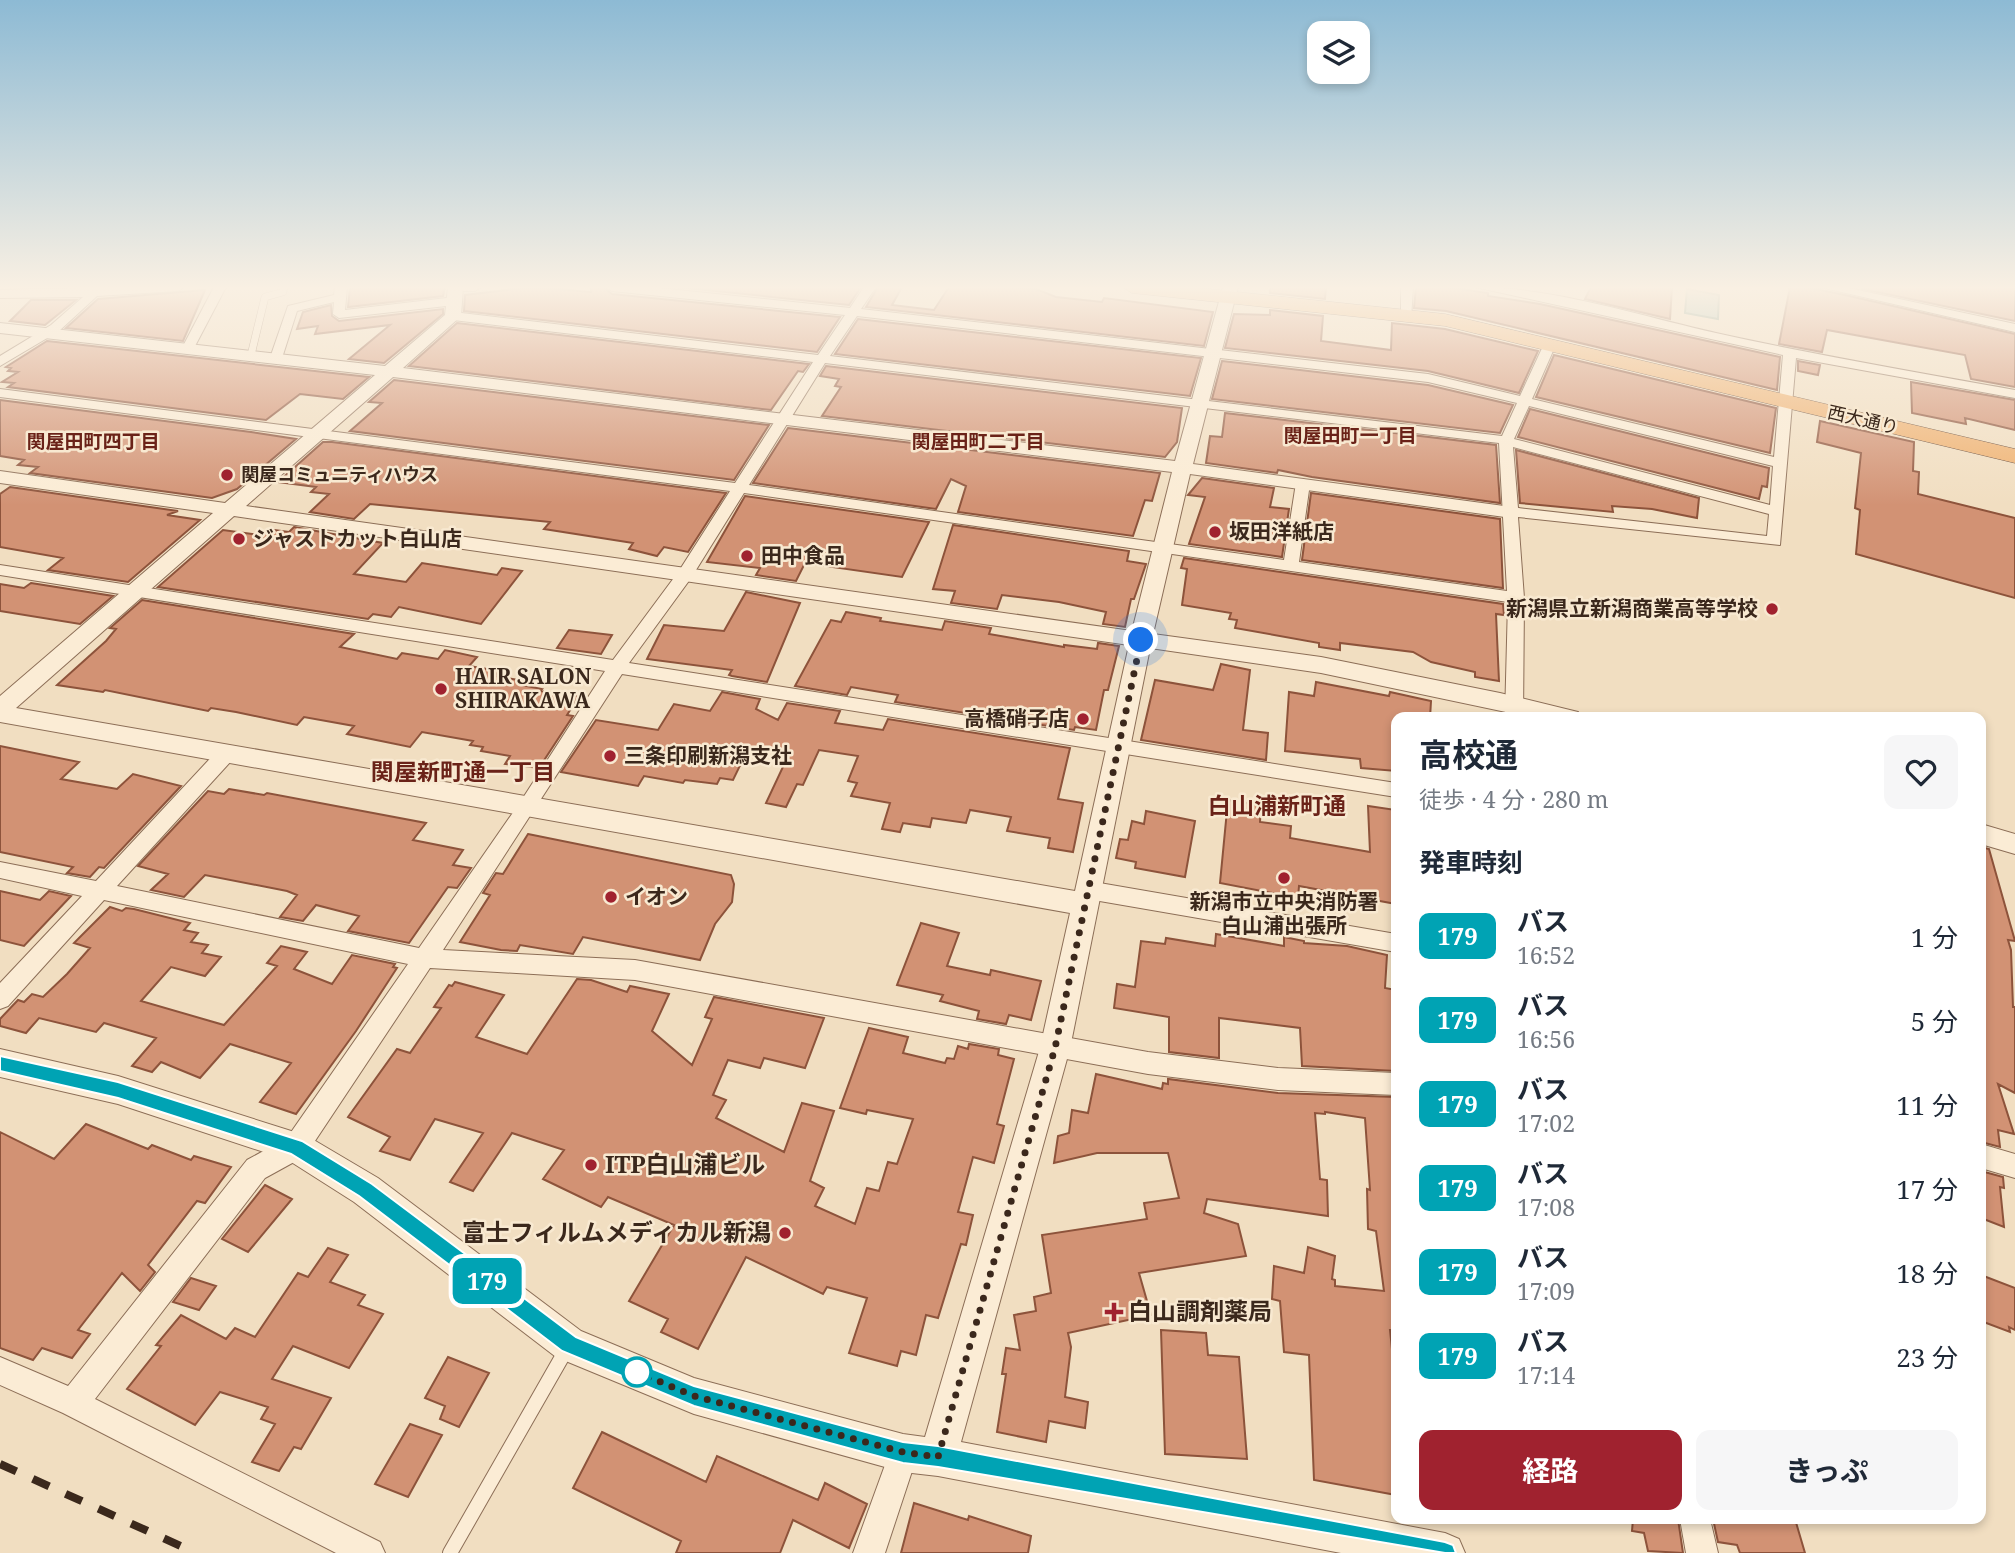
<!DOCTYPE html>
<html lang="ja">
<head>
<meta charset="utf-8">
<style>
	body { margin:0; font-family:"Noto Serif","Noto Sans JP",serif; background:#f6f6f7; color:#1f2937; height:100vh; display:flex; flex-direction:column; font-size:26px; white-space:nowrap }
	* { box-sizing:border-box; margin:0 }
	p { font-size:23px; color:#747a83 }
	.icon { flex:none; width:38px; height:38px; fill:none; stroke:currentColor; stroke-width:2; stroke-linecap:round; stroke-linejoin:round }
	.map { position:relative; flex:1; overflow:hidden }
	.panel { position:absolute; left:1391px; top:712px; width:595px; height:812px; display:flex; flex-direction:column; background:#fff; border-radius:14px; box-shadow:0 4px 10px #0003 }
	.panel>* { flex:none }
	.badge { padding:0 14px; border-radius:10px; font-size:24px; line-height:46px }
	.buttons { position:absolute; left:1307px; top:21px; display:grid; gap:14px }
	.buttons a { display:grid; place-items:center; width:63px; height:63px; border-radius:14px; background:#fff; box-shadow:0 4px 10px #0003; font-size:35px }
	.you { position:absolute; width:35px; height:35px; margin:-18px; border:5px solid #fff; border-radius:50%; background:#1a73e8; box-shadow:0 0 0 10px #1a73e833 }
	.map>.badge { position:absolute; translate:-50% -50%; box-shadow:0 0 0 4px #fff }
	h2 { padding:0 28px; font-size:26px; line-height:63px }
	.round { display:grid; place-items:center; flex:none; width:74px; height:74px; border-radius:14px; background:#f6f6f7 }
	.head { display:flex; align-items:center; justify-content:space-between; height:119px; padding:0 28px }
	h1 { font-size:33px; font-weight:700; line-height:52px }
	.button { display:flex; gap:14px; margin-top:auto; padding:14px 28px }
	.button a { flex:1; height:80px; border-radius:14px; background:#a0222f; color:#fff; font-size:28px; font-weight:700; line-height:80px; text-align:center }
	.button a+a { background:#f6f6f7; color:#1f2937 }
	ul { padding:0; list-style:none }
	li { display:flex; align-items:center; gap:21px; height:84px; padding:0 28px }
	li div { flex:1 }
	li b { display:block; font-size:26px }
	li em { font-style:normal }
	li .badge { min-width:77px; font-weight:700; text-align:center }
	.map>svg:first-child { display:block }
	.water { fill:#a4c3b7; stroke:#6a9284; stroke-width:2 }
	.building { fill:#d29274; stroke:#8d533b; stroke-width:2 }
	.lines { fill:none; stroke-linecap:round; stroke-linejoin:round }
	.service-far1-casing { stroke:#8c6e57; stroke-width:8 }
	.service-casing { stroke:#8c6e57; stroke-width:16 }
	.minor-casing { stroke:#8c6e57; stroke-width:2 }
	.tertiary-casing { stroke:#8c6e57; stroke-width:2 }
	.trunk-casing { stroke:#593c2c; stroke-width:1 }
	.service-far1 { stroke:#fbecd5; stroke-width:7 }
	.service { stroke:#fbecd5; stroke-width:14 }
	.minor { fill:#fbecd5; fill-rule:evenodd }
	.tertiary { fill:#fbecd5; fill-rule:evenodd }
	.trunk { fill:#efb170; fill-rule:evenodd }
	.rail { stroke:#3b281c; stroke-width:8; stroke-dasharray:18 18; stroke-linecap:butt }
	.line { fill:#00a3b4; stroke:#fff; stroke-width:2 }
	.walk { stroke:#3b281c; stroke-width:7; stroke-dasharray:0 12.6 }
	.poi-dot { fill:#a0222f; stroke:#f8e9d1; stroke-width:2.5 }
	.stop-dot { fill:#fff; stroke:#00a3b4; stroke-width:3.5 }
	.labels { text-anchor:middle; stroke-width:5; stroke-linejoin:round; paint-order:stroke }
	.far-street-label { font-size:18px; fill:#3b281c; stroke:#f8e9d1 }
	.far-poi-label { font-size:18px; font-weight:bold; fill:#3b281c; stroke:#f8e9d1; text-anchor:start }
	.far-neighbourhood-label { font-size:19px; font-weight:bold; fill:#6a2218; stroke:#f8e9d1 }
	.poi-label { font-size:21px; font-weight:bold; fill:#3b281c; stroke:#f8e9d1; text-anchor:start }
	.neighbourhood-label { font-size:23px; font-weight:bold; fill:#6a2218; stroke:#f8e9d1 }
	.near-poi-label { font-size:24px; font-weight:bold; fill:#3b281c; stroke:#f8e9d1; text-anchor:start }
</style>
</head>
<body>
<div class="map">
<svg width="2015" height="1553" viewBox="0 0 2015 1553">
	<rect width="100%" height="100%" fill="#f1dec1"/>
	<!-- water -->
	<path class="water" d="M1687,289L1719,295L1718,319L1685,313Z"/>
	<!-- building -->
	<path class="building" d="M350,287H445L443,296L348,307Z
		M532,287L591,292V287H603L612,294L840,317L817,352L464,311L465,295Z
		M677,287H861L849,305Z
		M878,287H902L892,305L934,310L949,287H1015L1036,289L1056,297L1102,302L1104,298L1213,312L1204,346L866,307Z
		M1270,287H1326L1325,299L1270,293Z
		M1416,287H1447L1488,293V296L1540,304L1780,357L1777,390L1446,311L1414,308Z
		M1591,287H1672L1670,319L1585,299Z
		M1790,287H1806L1845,295L2015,334V387L1971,379L1965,355L1827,330L1822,352L1779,344Z
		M1864,287H2015V321L1863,289Z
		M205,290L183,341L66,328L98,299Z
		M31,300H76L45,325L10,321Z
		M331,305L332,316L339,321L443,309V314L384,363L349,359L390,325L315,334L318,326L297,329L303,312Z
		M1270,310L1323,316L1321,341L1391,350L1392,323L1445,329L1538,351L1519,393L1428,371L1225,348L1234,314L1270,315Z
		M858,319L1201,358L1190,396L835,354Z
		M457,323L809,364L803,372L798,371L771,410L409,366Z
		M47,341L369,377L343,399L300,394L266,420L8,387L14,383L2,382L18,372L8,371L11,368L6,367Z
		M1554,355L1776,408L1770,453L1536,397Z
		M1222,361L1428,385L1513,405L1500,433L1212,399Z
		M1798,361L1820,365L1818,375L1798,371Z
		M826,366L1182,408L1177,442L1165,457L822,416L841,387L835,386L839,379L820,376Z
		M394,380L769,425L734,480L350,431L382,403L369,402Z
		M1911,382L2015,400V430L1965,418L1966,424L1912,413Z
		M0,400L251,432L296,439L237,489L212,498L30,473L38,467L18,465L24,460L0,456Z
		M1530,409L1769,468L1767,487L1762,486L1759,499L1518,437Z
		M1225,413L1496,445L1500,503L1312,477L1278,470L1277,473L1206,463L1210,436L1222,437Z
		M1820,421L1914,442L1913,471L1919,472L1918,494L2015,518V598L1856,554L1860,510L1855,508L1861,453L1817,442Z
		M788,428L1160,473L1152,501L1145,500L1133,536L958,512L966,486L951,479L936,509L753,483Z
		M323,442H332L726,493L688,552L664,547L657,556L629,549L633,543L544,529L550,522L370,504L354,519L310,512L329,494L311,492L316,487L278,482Z
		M1516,450L1699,498L1697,518L1652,509L1612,506L1613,512L1520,503Z
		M1202,478L1274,488L1270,507L1289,509L1282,557L1189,544L1205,497L1188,495Z
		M10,487L178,511L167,515L200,520L128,582L48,570L63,558L0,547V494Z
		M1311,493L1500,519L1503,588L1302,560Z
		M745,496L929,522L902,577L805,563L796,581L756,575L760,568L707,562Z
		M953,525L1129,551L1127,561L1146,564L1134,599H1131L1125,627L1103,624L1106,612L1059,602L1002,595L997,609L951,603L955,591L933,589Z
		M294,527L383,543L354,574L406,582L422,563L497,575L502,568L522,571L481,624L399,607L391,617L373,614L368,619L158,587L223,530L260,535L267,529L289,532Z
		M1184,558L1503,604L1504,615L1496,614L1499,681L1475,677V672L1431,662L1413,652L1340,643V650L1319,647V643L1235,628L1237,620L1229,619L1231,613L1182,605L1187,569L1181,568Z
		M31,583L113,596L80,624L0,611V584L24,588Z
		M746,592L800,603L767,682L732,676L729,675L732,670L647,659L664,625L724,631Z
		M142,600L354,634L340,647L397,659L402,653L438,659L445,650L477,657L469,666L499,671L495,676L525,681L522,685L542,689L540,691L579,696L567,715L573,716L539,768L505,764L510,756L481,751L483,747L470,745L473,741L422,732L410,747L347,734L354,726L304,717L297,725L236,712L211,708L208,711L105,690L103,692L57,685L106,641L116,629L110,628Z
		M846,612L881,618L880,621L942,630L945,621L991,628L989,634L1064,647V645L1097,649L1098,643L1119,646L1108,690H1104L1096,730L1075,727L1074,730L895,702L898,695L851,687L847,695L795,686L831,620L841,622Z
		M569,630L612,635L601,654L557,648Z
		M1221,664L1250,670L1243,730L1268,733L1266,760L1141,740L1155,680L1213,690Z
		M1316,682L1389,696L1390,692L1431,701L1430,718H1396V771L1361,768L1360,759L1285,751L1289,692L1314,696Z
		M722,692L760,699L756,709L778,720L787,703L840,711L835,723L883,730L888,719L1070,748L1058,799L1083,803L1073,852L1048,848L1050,838L1007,831L1011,817L970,810L966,823L932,818L930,827L903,823L900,832L882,829L890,803L851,796L857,783L848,781L858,756L819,750L803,785L797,784L786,807L766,803L789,754L749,747L733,780L720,778L717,784L685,780L683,783L644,776L638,786L561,772L596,720L658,730L674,704L710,711Z
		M0,746L79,762L61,779L117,789L133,774L181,786L104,868L99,867L90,877L67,873L73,867L0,852Z
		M229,789L264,795L267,793L426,823L413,840L463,850L453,865L471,868L457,888L448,887L409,943L348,931L359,916L316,905L303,921L280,917L297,895L287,891L205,875L184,897L151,890L168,874L138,866L208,791L224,794Z
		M1228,800L1261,805L1260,822L1291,826L1290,838L1370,852L1368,806L1396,810V904L1299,886L1298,898L1220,883Z
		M1146,811L1195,821L1185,877L1135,868L1136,862L1116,858L1120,839L1128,840L1132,821L1144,824Z
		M528,834L731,875L734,884L732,902L715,924L700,960L583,937L573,954L520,945L517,951L501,950L460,942L490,895L483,893L496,873L503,874Z
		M1981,847L1989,849L2015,941L2008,940L2011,950L2013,1007H2015V1093L1998,1084L2014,1134L1998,1130L2000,1147L1981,1142Z
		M0,891L40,900L49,891L71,896L24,946L0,940Z
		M110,907L122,911L126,908L134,909L190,923L184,930L198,933L191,942L208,945L202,953L221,957L205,976L171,967L141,1001L224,1025L277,966L267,963L281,946L307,952L294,969L332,984L352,955L395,964L393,967L397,968L356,1031L296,1114L260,1102L291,1063L230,1044L200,1078L161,1062L152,1072L132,1066L156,1038L104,1023L96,1032L39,1018L26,1033L0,1026V1019L18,1000L24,1002L32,994L43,997L67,974L90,948L74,943Z
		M921,923L959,933L947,966L990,975L991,970L1041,981L1031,1020L1009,1015L1006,1024L977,1019L979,1011L940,1001L943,995L897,985Z
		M1216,934L1284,946V937L1304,941V943L1347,946L1387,955L1385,988L1396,990V1071L1302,1066L1300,1028L1219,1018V1058L1169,1052V1017L1114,1008L1117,984L1135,987L1141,941L1165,944L1166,938L1215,946Z
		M577,979L591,980L627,992L630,986L669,994L652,1031L692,1065L712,1019L705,1017L714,997L824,1018L805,1068L764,1058L760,1068L728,1060L713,1095L726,1100L716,1118L784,1152L802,1103L834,1111L810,1181L824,1188L815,1206L855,1224L867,1188L879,1191L888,1162L897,1164L913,1119L867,1110L866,1114L840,1108L869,1028L908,1037L903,1053L945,1063L947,1058L954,1059L958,1046L968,1049L969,1044L999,1049L998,1055L1014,1059L997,1124L1004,1126L994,1163L973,1157L958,1212L973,1215L966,1245L961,1244L938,1318L926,1315L916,1355L901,1351L897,1366L849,1353L867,1298L827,1287L823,1294L746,1257L698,1349L661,1332L668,1319L629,1301L674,1225L608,1197L601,1207L543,1179L564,1150L512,1133L473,1191L450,1182L483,1133L435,1119L410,1160L380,1151L390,1137L348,1117L397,1049L410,1053L441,1008L434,1007L449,985L452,986L455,982L504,995L476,1037L527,1054Z
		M1096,1074L1162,1089L1163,1083L1168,1084V1079L1278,1093L1396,1097V1330H1390L1396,1387V1495L1314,1480L1309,1355L1284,1352L1280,1301L1272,1299L1274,1266L1304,1273L1308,1247L1335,1256L1332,1279L1335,1280V1286L1384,1291L1376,1231L1368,1229L1367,1189L1370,1190L1365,1118L1325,1112V1114L1315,1113L1320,1179L1327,1180L1328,1216L1207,1199L1204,1213L1238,1224L1246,1256L1139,1273L1151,1315L1068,1333L1071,1347L1065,1397L1088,1402L1085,1428L1049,1421L1046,1442L997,1432L1006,1374H1002L1006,1348L1020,1350L1014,1315L1036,1311L1034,1297L1051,1293L1042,1235L1147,1219L1144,1203L1179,1198L1168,1153H1097L1054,1163L1058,1136L1069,1133L1072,1110L1088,1113Z
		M86,1124L148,1149L152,1145L191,1160L194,1156L231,1167L205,1203L197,1201L148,1265L155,1272L140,1291L122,1273L78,1330L90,1334L72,1358L42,1348L33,1360L0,1348V1132L54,1159Z
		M1981,1171L2003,1177L2004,1188L2000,1187L2004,1227L1981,1218Z
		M265,1185L292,1199L248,1252L222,1239Z
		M328,1248L348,1255L330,1282L365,1295L358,1305L383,1314L349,1368L293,1346L272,1379L331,1398L301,1449L294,1447L279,1471L252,1462L275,1424L261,1419L268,1407L220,1392L195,1425L127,1389L161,1346L156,1345L181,1315L226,1339L235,1328L255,1337L298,1273L308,1277Z
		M1981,1275L2015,1288V1330L2009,1327L2010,1332L1981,1321Z
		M191,1278L216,1286L199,1310L173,1302Z
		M1161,1330L1206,1333L1208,1355L1239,1357L1247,1459L1165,1454Z
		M448,1357L489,1373L459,1427L440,1419L445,1406L425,1398Z
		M410,1424L442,1435L408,1497L375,1484Z
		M602,1432L706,1482L717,1456L818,1500L825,1483L867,1504L849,1548L793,1520L780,1553H676L681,1541L573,1488Z
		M914,1503L968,1520L969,1516L1031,1536L1028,1553H901Z
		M1633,1519H1678L1683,1553L1648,1551L1644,1533L1632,1531Z
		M1713,1519H1795L1805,1553H1740L1737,1545L1718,1542Z"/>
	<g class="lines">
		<!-- service-far1 casing -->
		<g class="service-far1-casing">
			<path id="service-far1" d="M251,355L265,297L283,292L284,287"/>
		</g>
		<!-- service casing -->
		<g class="service-casing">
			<path id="service" d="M450,1553L566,1350"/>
		</g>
		<!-- minor casing -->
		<g class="minor-casing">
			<path id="minor" d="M124,287H184L178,291L97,296L59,331L0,366V356L51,325L83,297L0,298V290Z
				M214,287H226L194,348L188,352L184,351L182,348Z
				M335,287H347L345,310L455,297L461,301L455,305L339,318L333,314L334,302L297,311L282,358L281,361H271L270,358L288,306L334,295Z
				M451,287H481L475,291H452Z
				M606,287H649L850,308L864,287H876L861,309L1428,374L1520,396L1544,344L1550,340L1556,344L1532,399L1774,457L1783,355L1475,287C1551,287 1641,316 1716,333C1815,355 1915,372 2015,390V398L1796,358L1780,545L1518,517L1524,598L1523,718H1505L1508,602L744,493L691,578L629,663L1396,783V797L622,674L443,950L635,960L1148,1052L1278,1068L1396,1073V1095L1278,1090L1148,1074L635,980L430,968L305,1156L265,1178L95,1399L380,1542L385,1553H336L63,1413L0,1385V1357L68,1386L247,1160L287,1138L408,964L104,900L8,1006L0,1009V983L82,896L0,878V862L96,881L219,749H233L235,754L233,759L117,886L419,948L521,801L605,671L0,575V565L613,660L679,571L730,491L0,397V389L735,483L813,362L453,320L447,316L453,312L818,355L845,315L612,291ZM857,316L1428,382L1517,403L1502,436L830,356ZM825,363L1499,443L1507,591L1299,562L1310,483L1303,479L1296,483L1284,560L749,485ZM1529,406L1773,466L1770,505L1514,439ZM1513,447L1769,514L1767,536L1518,508Z
				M1401,287H1413L1411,319L1401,316Z
				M1820,287H1844L2015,324V332Z
				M1088,881L1396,934V952L1088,899L1081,896L1078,890L1081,884Z
				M1981,1144L2015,1154V1178L1981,1168Z
				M903,1438L913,1443L918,1453L885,1553H853L893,1443Z
				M1680,1519H1710L1718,1553H1686Z"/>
		</g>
		<!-- tertiary casing -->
		<g class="tertiary-casing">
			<path id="tertiary" d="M448,287H463L461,316L403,368L1175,461L1223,287H1238L1193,464L1519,508L1522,512L1519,516L1512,518L1190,474L1153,634L1321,657L1500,693L1578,712L1581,718H1534L1321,673L1150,648L1070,1048L961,1442L1445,1533L1459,1539L1465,1553H1341L938,1476L903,1472L694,1414L556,1357L354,1202L288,1160L118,1104L0,1077V1049L118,1076L307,1136L378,1178L581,1331L694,1378L903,1434L925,1437L1040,1048L1070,913L0,722V696L213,513L0,483V471L225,503L375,375L0,333V323L385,366L445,315ZM393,377L1172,472L1132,631L246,506ZM234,516L1129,645L1075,891L16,708Z
				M1981,824L2015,834V854L1981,844Z"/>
		</g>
		<!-- trunk casing -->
		<g class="trunk-casing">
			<path id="trunk" d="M1123,287H1190L1445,314L2015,449V463L1445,326L1132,293Z"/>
		</g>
		<!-- service-far1 -->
		<use href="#service-far1" class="service-far1"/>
		<!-- service -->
		<use href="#service" class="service"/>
		<!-- minor -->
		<use href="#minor" class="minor"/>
		<!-- tertiary -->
		<use href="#tertiary" class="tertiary"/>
		<!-- trunk -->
		<use href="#trunk" class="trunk"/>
		<!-- rail -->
		<path class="rail" d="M0,1464L196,1553"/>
	</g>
	<!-- sky -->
	<linearGradient id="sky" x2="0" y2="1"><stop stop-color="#8dbad4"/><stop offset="0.57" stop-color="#f9f0e3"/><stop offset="1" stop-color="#f9f0e3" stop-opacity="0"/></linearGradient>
	<rect width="2015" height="505" fill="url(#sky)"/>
	<!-- line -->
	<path class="line" d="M0,1056L118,1082L302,1141L372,1184L576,1337L694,1386L903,1442L938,1446L1445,1542L1453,1545L1456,1553H1445L938,1467L903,1463L694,1406L562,1351L359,1196L291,1154L118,1098L0,1071Z"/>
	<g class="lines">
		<!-- walk -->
		<path class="walk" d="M637,1372L694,1396L903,1452L938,1457L1055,1048L1141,640"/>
	</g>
	<!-- markers -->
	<g class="poi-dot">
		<circle cx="227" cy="475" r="7"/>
		<circle cx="1215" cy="532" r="7"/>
		<circle cx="239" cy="539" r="7"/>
		<circle cx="747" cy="556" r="7"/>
		<circle cx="1772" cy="609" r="7"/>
		<circle cx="441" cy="689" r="7"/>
		<circle cx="1083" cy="719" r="7"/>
		<circle cx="610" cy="756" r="7"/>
		<circle cx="1284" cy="878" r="7"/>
		<circle cx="611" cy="897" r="7"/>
		<circle cx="591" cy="1165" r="7"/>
		<circle cx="785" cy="1233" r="7"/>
		<path d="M1110.5 1301.5h7v7h7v7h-7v7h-7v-7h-7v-7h7z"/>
	</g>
	<circle class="stop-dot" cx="637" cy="1372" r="14"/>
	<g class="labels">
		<!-- far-street labels -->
		<g class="far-street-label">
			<text transform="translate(1863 420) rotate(13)" y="6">西大通り</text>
		</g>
		<!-- far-poi labels -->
		<g class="far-poi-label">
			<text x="241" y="481">関屋コミュニティハウス</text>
		</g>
		<!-- far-neighbourhood labels -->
		<g class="far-neighbourhood-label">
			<text x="1350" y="442">関屋田町一丁目</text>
			<text x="93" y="448">関屋田町四丁目</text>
			<text x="978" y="448">関屋田町二丁目</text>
		</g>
		<!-- poi labels -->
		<g class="poi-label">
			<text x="1229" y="539">坂田洋紙店</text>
			<text x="253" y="546">ジャストカット白山店</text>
			<text x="761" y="563">田中食品</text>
			<text x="1758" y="616" text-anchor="end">新潟県立新潟商業高等学校</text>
			<text x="455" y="684">HAIR SALON<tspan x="455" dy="24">SHIRAKAWA</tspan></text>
			<text x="1069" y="726" text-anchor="end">高橋硝子店</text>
			<text x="624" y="763">三条印刷新潟支社</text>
			<text x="625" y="904">イオン</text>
			<text x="1284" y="909" text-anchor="middle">新潟市立中央消防署<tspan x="1284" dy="24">白山浦出張所</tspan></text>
		</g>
		<!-- neighbourhood labels -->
		<g class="neighbourhood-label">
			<text x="463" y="780">関屋新町通一丁目</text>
			<text x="1277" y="814">白山浦新町通</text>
		</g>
		<!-- near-poi labels -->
		<g class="near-poi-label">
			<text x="605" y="1173">ITP白山浦ビル</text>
			<text x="771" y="1241" text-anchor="end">富士フィルムメディカル新潟</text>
			<text x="1128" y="1320">白山調剤薬局</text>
		</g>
	</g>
</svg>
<div class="buttons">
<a><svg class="icon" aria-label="layers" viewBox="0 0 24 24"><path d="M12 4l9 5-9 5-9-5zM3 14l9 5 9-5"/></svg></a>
</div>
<div class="you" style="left:1141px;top:640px"></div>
<b class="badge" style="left:487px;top:1281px;background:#00a3b4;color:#fff">179</b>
<section class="panel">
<div class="head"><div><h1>高校通</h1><p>徒歩 · 4 分 · 280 m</p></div><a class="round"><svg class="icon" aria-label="heart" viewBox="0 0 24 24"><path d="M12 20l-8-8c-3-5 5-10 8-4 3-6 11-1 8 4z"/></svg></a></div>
<h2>発車時刻</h2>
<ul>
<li><span class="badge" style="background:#00a3b4;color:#fff">179</span><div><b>バス</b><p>16:52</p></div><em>1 分</em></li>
<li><span class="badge" style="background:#00a3b4;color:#fff">179</span><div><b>バス</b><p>16:56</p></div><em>5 分</em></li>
<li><span class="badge" style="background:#00a3b4;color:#fff">179</span><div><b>バス</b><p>17:02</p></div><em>11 分</em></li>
<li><span class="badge" style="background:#00a3b4;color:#fff">179</span><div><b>バス</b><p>17:08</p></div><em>17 分</em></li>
<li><span class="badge" style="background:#00a3b4;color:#fff">179</span><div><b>バス</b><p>17:09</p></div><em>18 分</em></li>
<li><span class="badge" style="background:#00a3b4;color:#fff">179</span><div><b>バス</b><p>17:14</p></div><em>23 分</em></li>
</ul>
<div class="button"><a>経路</a><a>きっぷ</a></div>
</section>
</div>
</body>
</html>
